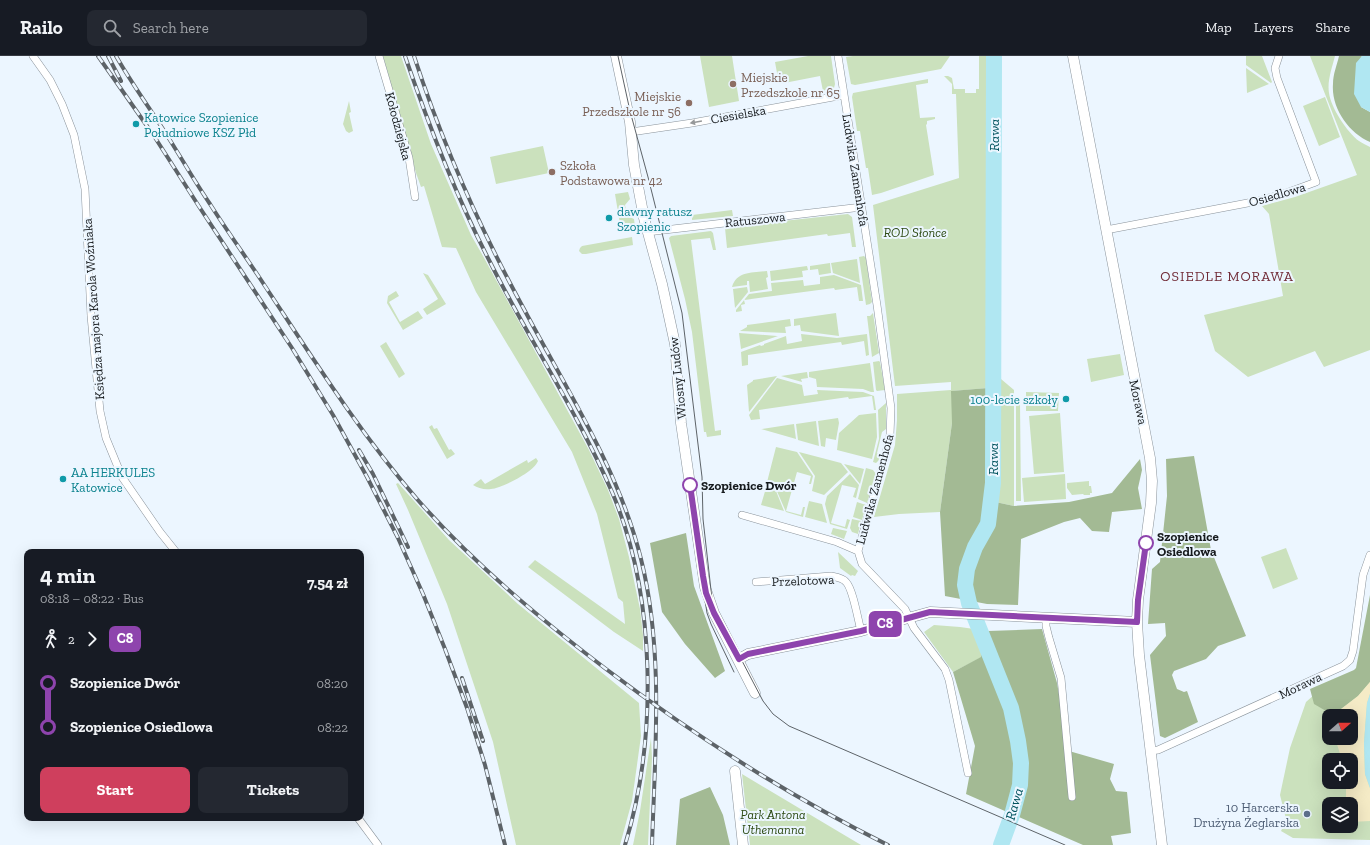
<!DOCTYPE html>
<html lang="en">
<head>
<meta charset="utf-8">
<style>
	body { margin:0; font-family:"Zilla Slab",serif; background:#242831; color:#f1f3f6; height:100vh; display:flex; flex-direction:column; font-size:15px; white-space:nowrap }
	* { box-sizing:border-box; margin:0 }
	p { font-size:13px; color:#9ea1a6 }
	.icon { flex:none; width:22px; height:22px; fill:none; stroke:currentColor; stroke-width:2; stroke-linecap:round; stroke-linejoin:round }
	.map { position:relative; flex:1; overflow:hidden }
	.side { position:absolute; left:24px; top:493px; width:340px; height:272px; display:flex; flex-direction:column; background:#171b24; border-radius:8px; box-shadow:0 4px 16px #0002 }
	.side>* { flex:none }
	.badge { padding:0 8px; border-radius:6px; font-size:14px; line-height:26px }
	.needle { width:26px; rotate:69deg }
	.fabs { position:absolute; left:1322px; top:653px; display:grid; gap:8px }
	.fabs a { display:grid; place-items:center; width:36px; height:36px; border-radius:8px; background:#171b24; box-shadow:0 4px 16px #0002; font-size:20px }
	.map>.badge { position:absolute; translate:-50% -50%; box-shadow:0 0 0 2px #fff }
	.legs { display:flex; align-items:center; gap:6px; height:44px; padding:0 16px; font-size:13px }
	.legs p { margin-inline-start:auto }
	.head { display:flex; align-items:center; justify-content:space-between; height:68px; padding:0 16px }
	h1 { font-size:22px; font-weight:700; line-height:30px }
	.cta { display:flex; gap:8px; margin-top:auto; padding:8px 16px }
	.cta a { flex:1; height:46px; border-radius:8px; background:#cf3f5d; color:#fff; font-size:16px; font-weight:700; line-height:46px; text-align:center }
	.cta a+a { background:#242831; color:#f1f3f6 }
	ul { padding:0 16px; list-style:none }
	li { display:flex; align-items:center; gap:14px; height:44px; font-size:15px }
	li i { display:grid; place-items:center; width:6px; height:100%; margin:0 5px; background:currentColor }
	li i::after { content:''; width:10px; height:10px; margin:-5px; border:3px solid; border-radius:50%; background:#171b24 }
	li p { margin-inline-start:auto }
	li:first-child i { background:linear-gradient(#0000 50%,currentColor 0) }
	li:last-child i { background:linear-gradient(currentColor 50%,#0000 0) }
	header { display:flex; align-items:center; gap:24px; box-sizing:border-box; height:56px; padding:0 20px; background:#171b24; border-bottom:1px solid #363941 }
	header strong { font-size:19px }
	nav { display:flex; gap:22px; margin-inline-start:auto; font-size:14px }
	.search { width:280px; height:36px; background:#242831; display:flex; align-items:center; gap:10px; box-sizing:border-box; padding:0 14px; border-radius:8px; color:#9ea1a6; font-size:15px }
	.map>svg:first-child { display:block }
	.green { fill:#cbe1bd; fill-rule:evenodd }
	.forest { fill:#a3ba94 }
	.sand { fill:#f5ebc6 }
	.water { fill:#b0e7f2 }
	.lines { fill:none; stroke-linecap:round; stroke-linejoin:round }
	.river { stroke:#b0e7f2; stroke-width:16 }
	.street-casing { stroke:#8a939b; stroke-width:8 }
	.secondary-casing { stroke:#8a939b; stroke-width:11 }
	.street { stroke:#fff; stroke-width:7 }
	.secondary { stroke:#fff; stroke-width:10 }
	.tram { stroke:#5d6368; stroke-width:1 }
	.rail-casing { stroke:#5d6368; stroke-width:4 }
	.rail { stroke:#ecf6ff; stroke-width:2.5; stroke-dasharray:8; stroke-linecap:butt }
	.oneway { fill:#969899 }
	.line-1-casing { stroke:#fff; stroke-width:9 }
	.line-1 { stroke:#8e44ad; stroke-width:6 }
	.education-dot { fill:#8d6e63; stroke:#ecf6ff; stroke-width:1.5 }
	.culture-dot { fill:#0f9aa8; stroke:#ecf6ff; stroke-width:1.5 }
	.stop-1-dot { fill:#fff; stroke:#8e44ad; stroke-width:2 }
	.service-dot { fill:#5c6f8a; stroke:#ecf6ff; stroke-width:1.5 }
	.labels { text-anchor:middle; stroke-width:4; stroke-linejoin:round; paint-order:stroke }
	.education-label { font-size:13px; fill:#785e54; stroke:#ecf6ff; text-anchor:start }
	.street-label { font-size:13px; fill:#161a1d; stroke:#ecf6ff }
	.culture-label { font-size:13px; fill:#0d838f; stroke:#ecf6ff; text-anchor:start }
	.park-label { font-size:13px; font-style:italic; fill:#2d4a13; stroke:#ecf6ff }
	.stop-label { font-size:13px; font-weight:bold; fill:#161a1d; stroke:#ecf6ff; text-anchor:start }
	.service-label { font-size:13px; fill:#4e5e75; stroke:#ecf6ff; text-anchor:end }
	.water-label { font-size:14px; font-style:italic; fill:#02545f; stroke:#ecf6ff }
	.neighbourhood-label { font-size:14px; letter-spacing:1px; fill:#712b37; stroke:#ecf6ff }
</style>
</head>
<body>
<header>
<strong>Railo</strong>
<div class="search"><svg class="icon" aria-label="search" viewBox="0 0 24 24"><circle cx="10" cy="10" r="6"/><path d="M15 15l6 6"/></svg>Search here</div>
<nav><a>Map</a><a>Layers</a><a>Share</a></nav>
</header>
<div class="map">
<svg width="1370" height="789" viewBox="0 0 1370 789">
	<rect width="100%" height="100%" fill="#ecf6ff"/>
	<!-- green -->
	<path class="green" d="M383,0H401L431,88L471,179L483,200L589,394L608,434L619,463L629,501L640,553L643,579V595L614,576L528,511L535,504L625,568L623,546L618,542L597,458L572,396L476,236L456,192L442,191L424,130L421,131L416,117Z
		M700,0H732L739,45L709,51Z
		M808,0H831L835,28L834,32L823,35L820,20L779,28L775,6Z
		M853,0H950L941,13L855,29L851,28L846,1Z
		M979,0H999L1001,323L1014,334V450L986,444L988,332L952,335V367L940,456L899,458L874,461L895,389L897,364V338L951,334V326L895,330L873,149L959,122L956,38H952V28L944,20H948L952,22L954,33H965V37H976V33H979Z
		M1246,0H1262L1272,26L1271,27L1246,9Z
		M1310,0H1335C1332,12 1327,25 1329,37C1331,52 1347,76 1359,85C1362,87 1366,89 1370,91V294L1324,311L1315,295L1248,321L1215,295L1204,259L1283,240L1269,158L1262,150L1295,141L1357,119Z
		M1246,12L1269,28L1247,37Z
		M928,23V27L916,29L920,62L935,61V63L927,65V68L926,69L934,119L881,137L872,139L868,112H866L860,75H857L852,41L853,37Z
		M1325,41L1340,81L1319,90L1303,50Z
		M349,45L351,56L349,57L353,75L349,77L346,75L343,68Z
		M543,90L549,117L496,128L490,101Z
		M628,136L630,143L625,149L627,160L634,163L635,171L621,174L615,138Z
		M732,154L733,160L692,164V159Z
		M848,158L852,161L856,191H852L850,177L828,180L827,178L727,192L725,172L726,171Z
		M711,175L713,177L716,194H713L710,182L691,184L715,375L721,374V379L707,381L706,376H704L692,276L685,243L669,182L671,180Z
		M632,181L633,189L586,198H582L579,195L580,192L582,190Z
		M864,200L866,202L872,246L870,248L866,249L859,201Z
		M857,203L860,227L833,217L831,207Z
		M830,207L831,217L819,219L818,213L810,214V210Z
		M807,210L808,214L802,215L803,221L771,225L770,215Z
		M767,215L768,221L766,222L768,233L750,236L749,225H747V229L732,231C737,215 752,217 767,215Z
		M423,217L428,219L446,248L427,259L423,253L438,243Z
		M834,219L861,229L863,245H859L857,231L835,234L834,232L744,244L745,248L741,249L742,255L736,256V254L749,238L772,235L771,227L803,224L804,230L820,228V221Z
		M747,231L748,236L735,252L733,233Z
		M396,235L399,240L389,246L400,266L418,255L423,262L403,274L387,247L388,240Z
		M836,257L839,280L801,275L800,269L794,270V263Z
		M873,257L879,297L872,301L867,260H870Z
		M790,263L791,270L785,271L786,277L740,275L747,271V269Z
		M739,277L777,280H778L741,293Z
		M801,278L837,282L867,278L869,299L866,300L864,285L842,289L841,286L748,299V309L742,310L741,296L760,289L761,290L764,289V288L786,280L787,288L802,285Z
		M386,286L405,318L399,322L380,290Z
		M1120,298L1124,319L1091,326L1087,303Z
		M879,305L880,306L885,334L877,335L876,334L873,306Z
		M870,307L874,336H871L863,333L817,331L816,323L809,321V316Z
		M807,316L808,322L801,323L802,326L781,320Z
		M777,320L749,356L747,329L753,325V324Z
		M777,322L802,329L804,340L818,338L817,334L863,336L874,340L876,354H874L872,340L849,343L848,341L759,354L760,363L751,364L749,359Z
		M1026,336L1059,337L1058,355H1026Z
		M886,347V373L882,376L877,397L881,399L879,404L876,407L873,406L879,383L878,354Z
		M1016,347H1020L1021,445H1016Z
		M876,357L877,381L872,403L837,394L839,377L859,359Z
		M1060,357L1064,416L1034,418L1029,360Z
		M838,362L839,367L836,384L826,382L825,391L821,390L818,365Z
		M816,365L819,390L798,384L796,368Z
		M794,368L796,383L761,373H762Z
		M432,369L434,373L437,372L449,394L451,393L455,398L447,403L429,371Z
		M776,391L797,396L813,420L811,428H809L811,420L797,416L786,455L801,459L803,451H805L803,461L786,456L776,433L766,430Z
		M799,396L841,407L848,416L824,439L812,435L815,420Z
		M536,402L538,405C534,416 502,432 491,433C484,434 478,432 473,429L481,423L485,428L527,404L528,407Z
		M844,408L864,413L860,428Z
		M866,412L873,414L876,418L867,447L858,443Z
		M850,418L859,429L856,442L853,441L856,432L842,429L831,467L845,471L847,463L850,464L847,473L830,468L825,448L827,440Z
		M1065,418L1066,443L1024,446L1022,422Z
		M1089,425V430H1091L1092,437H1090V439H1084L1083,438L1072,439L1067,432V427Z
		M398,427L449,484L518,548L639,647L641,680L632,745L620,789H516L493,686L447,548L408,454L396,428Z
		M766,432L776,435L784,455L761,449Z
		M809,445L822,448L827,467L805,461Z
		M857,446L866,449L862,464L853,461Z
		M852,463L861,465L858,478L852,476L850,472Z
		M833,472L847,475L844,483L831,478Z
		M1286,492L1298,523L1273,533L1261,501Z
		M838,496L858,515L855,520L852,519L851,520L840,512Z
		M934,569L960,571L988,575L982,601L953,616L924,576Z
		M1370,585V784L1293,782L1281,775L1285,767H1287L1280,739L1290,692L1306,646L1324,630L1359,612ZM1329,660H1351V682H1329ZM1329,704H1351V726H1329ZM1329,748H1351V770H1329Z
		M651,682L652,702L648,789H633L640,755Z
		M742,718L861,789H750Z"/>
	<!-- forest -->
	<path class="forest" d="M1339,0H1362L1360,3L1361,51L1370,56V86C1349,77 1331,52 1333,28C1333,18 1337,9 1339,0Z
		M988,332L986,444L1014,450L1069,446L1112,437L1140,403L1142,414L1138,432L1142,453L1112,456L1109,476L1092,475L1080,462L1064,466L1021,483L1018,549L987,548L945,540L940,456L952,367L951,335Z
		M1194,400L1211,494L1246,580L1218,590L1206,603L1174,615L1172,619L1177,633L1184,636L1187,635L1198,666L1165,682L1160,680L1150,599L1166,580L1165,567L1148,568L1152,513L1160,506L1167,440L1166,403Z
		M686,477L694,530L725,615L715,622L685,588L662,556L650,487Z
		M1370,539V626L1358,640L1333,659L1314,648L1310,633L1354,614L1356,612Z
		M1042,573L1057,627L1069,695L1114,708L1110,723L1116,735L1127,736L1131,777L1111,780L1113,789H1083L966,738L975,690L953,616L981,601L988,575Z
		M710,731L723,759L730,789H676L680,743Z"/>
	<!-- sand -->
	<path class="sand" d="M1370,626V638L1367,647L1364,687L1365,718L1370,732V765L1351,766V748H1346V726H1351V704H1342L1335,682H1351V660H1332L1358,640Z"/>
	<!-- water -->
	<path class="water" d="M1362,0H1370V56L1361,51L1354,38L1356,7Z
		M1370,638V732L1365,718L1364,687L1367,647Z"/>
	<g class="lines">
		<!-- river -->
		<path class="river" d="M994,0L993,427L988,468L975,491L967,513L965,529L969,547L1011,652L1018,685L1021,707L1020,729L1012,759L1001,789"/>
		<!-- street casing -->
		<g class="street-casing">
			<path id="street" d="M33,0L50,24L62,48L74,79L85,133L91,260L100,355L106,382L122,421L160,476L176,496
				M379,0L409,102L415,141
				M838,0L877,249L891,352L890,379L885,401L858,495L862,508L905,553L914,572L945,613L949,624L968,717
				M631,76L692,67L844,39
				M1106,174L1258,145L1286,137L1316,126L1277,22L1275,12L1279,0
				M647,176L862,151
				M742,459L837,486L858,495
				M756,526L831,520C836,521 843,522 846,526C853,533 858,564 861,575
				M1046,561V570L1049,582L1061,622L1072,741
				M1150,695L1158,694L1343,610L1350,604L1353,595L1363,519L1370,499
				M358,762L378,789"/>
		</g>
		<!-- secondary casing -->
		<g class="secondary-casing">
			<path id="secondary" d="M616,0L630,66L634,109L644,162L662,228L675,288L681,367L705,531L714,557L755,637
				M1073,0L1150,402L1152,425L1151,447L1138,544L1137,566L1139,599L1162,789
				M739,603L748,598L861,575L930,556L1137,566
				M735,715L743,789"/>
		</g>
		<!-- street -->
		<use href="#street" class="street"/>
		<!-- secondary -->
		<use href="#secondary" class="secondary"/>
		<!-- tram -->
		<path class="tram" d="M618,0L630,55L648,121L682,257L702,421L703,463L712,543L718,559L763,645L773,658L789,670L1065,789
			M698,461V499L707,557L711,568L734,616"/>
		<!-- rail casing -->
		<g class="rail-casing">
			<path id="rail" d="M98,0L154,80L200,152L292,292L333,359L367,421L398,482L423,538L445,593L467,652L485,709L505,789
				M108,0L121,25
				M116,0C132,28 151,54 168,81C182,103 195,126 210,148C227,175 246,201 263,227C312,301 359,376 417,443C473,507 539,562 606,613C695,680 789,740 888,789
				M405,0C429,70 455,138 489,204C528,282 577,355 612,436C656,539 658,682 625,789
				M414,0C443,89 480,173 525,255C568,336 619,414 641,503C664,595 655,695 652,789
				M359,394L373,418L408,491
				M462,622L483,685"/>
		</g>
		<!-- rail -->
		<use href="#rail" class="rail"/>
	</g>
	<!-- one-way arrows -->
	<defs><path id="oneway-solid" d="M-6-.8H1V-3.2L6.5 0L1 3.2V.8H-6Z"/></defs>
	<use class="oneway" href="#oneway-solid" transform="translate(696 66) rotate(170)"/>
	<g class="lines">
		<!-- line-1 casing -->
		<g class="line-1-casing">
			<path id="line-1" d="M690,429L703,520L706,537L714,557L739,603L748,598L861,575L930,556L1137,566L1138,544L1146,487"/>
		</g>
		<!-- line-1 -->
		<use href="#line-1" class="line-1"/>
	</g>
	<!-- markers -->
	<g class="education-dot">
		<circle cx="733" cy="28" r="4"/>
		<circle cx="689" cy="47" r="4"/>
		<circle cx="552" cy="116" r="4"/>
	</g>
	<g class="culture-dot">
		<circle cx="136" cy="68" r="4"/>
		<circle cx="609" cy="162" r="4"/>
		<circle cx="1066" cy="343" r="4"/>
		<circle cx="63" cy="423" r="4"/>
	</g>
	<g class="stop-1-dot">
		<circle cx="690" cy="429" r="7"/>
		<circle cx="1146" cy="487" r="7"/>
	</g>
	<circle class="service-dot" cx="1307" cy="758" r="4"/>
	<g class="labels">
		<!-- education labels -->
		<g class="education-label">
			<text x="741" y="26">Miejskie<tspan x="741" dy="15">Przedszkole nr 65</tspan></text>
			<text x="681" y="45" text-anchor="end">Miejskie<tspan x="681" dy="15">Przedszkole nr 56</tspan></text>
			<text x="560" y="114">Szkoła<tspan x="560" dy="15">Podstawowa nr 42</tspan></text>
		</g>
		<!-- street labels -->
		<g class="street-label">
			<text transform="translate(738 58) rotate(-10)" y="5">Ciesielska</text>
			<text transform="translate(399 70) rotate(75)" y="5">Kołodziejska</text>
			<text transform="translate(856 114) rotate(81)" y="5">Ludwika Zamenhofa</text>
			<text transform="translate(1277 138) rotate(-16)" y="5">Osiedlowa</text>
			<text transform="translate(755 163) rotate(-6)" y="5">Ratuszowa</text>
			<text transform="translate(93 253) rotate(-94)" y="5">Księdza majora Karola Woźniaka</text>
			<text transform="translate(677 322) rotate(-96)" y="5">Wiosny Ludów</text>
			<text transform="translate(1139 346) rotate(78)" y="5">Morawa</text>
			<text transform="translate(874 433) rotate(-75)" y="5">Ludwika Zamenhofa</text>
			<text transform="translate(803 524) rotate(-2)" y="5">Przelotowa</text>
			<text transform="translate(1300 629) rotate(-25)" y="5">Morawa</text>
		</g>
		<!-- culture labels -->
		<g class="culture-label">
			<text x="144" y="66">Katowice Szopienice<tspan x="144" dy="15">Południowe KSZ Płd</tspan></text>
			<text x="617" y="160">dawny ratusz<tspan x="617" dy="15">Szopienic</tspan></text>
			<text x="1058" y="348" text-anchor="end">100-lecie szkoły</text>
			<text x="71" y="421">AA HERKULES<tspan x="71" dy="15">Katowice</tspan></text>
		</g>
		<!-- park labels -->
		<g class="park-label">
			<text x="915" y="181">ROD Słońce</text>
			<text x="773" y="763">Park Antona<tspan x="773" dy="15">Uthemanna</tspan></text>
		</g>
		<!-- stop labels -->
		<g class="stop-label">
			<text x="701" y="434">Szopienice Dwór</text>
			<text x="1157" y="485">Szopienice<tspan x="1157" dy="15">Osiedlowa</tspan></text>
		</g>
		<!-- service labels -->
		<g class="service-label">
			<text x="1299" y="756">10 Harcerska<tspan x="1299" dy="15">Drużyna Żeglarska</tspan></text>
		</g>
		<!-- water labels -->
		<g class="water-label">
			<text transform="translate(994 79) rotate(-90)" y="5">Rawa</text>
			<text transform="translate(993 403) rotate(-90)" y="5">Rawa</text>
			<text transform="translate(1014 748) rotate(-74)" y="5">Rawa</text>
		</g>
		<!-- neighbourhood labels -->
		<g class="neighbourhood-label">
			<text x="1227" y="225">OSIEDLE MORAWA</text>
		</g>
	</g>
</svg>
<div class="fabs">
<a><svg class="needle" viewBox="-14 -14 28 28"><path d="M0-13l5 13h-10z" fill="#e53935"/><path d="M0 13l5-13h-10z" fill="#9ea1a6"/></svg></a>
<a><svg class="icon" aria-label="locate" viewBox="0 0 24 24"><circle cx="12" cy="12" r="6"/><path d="M12 2v4M12 18v4M2 12h4M18 12h4"/></svg></a>
<a><svg class="icon" aria-label="layers" viewBox="0 0 24 24"><path d="M12 4l9 5-9 5-9-5zM3 14l9 5 9-5"/></svg></a>
</div>
<b class="badge" style="left:885px;top:568px;background:#8e44ad;color:#fff">C8</b>
<section class="side">
<div class="head"><div><h1>4 min</h1><p>08:18 – 08:22 · Bus</p></div><b>7.54 zł</b></div>
<div class="legs"><svg class="icon" aria-label="walk" viewBox="0 0 24 24"><circle cx="13" cy="4" r="2"/><path d="M13 8l-2 6 4 7M11 14l-3 7M7 12l3-4h3l4 4"/></svg>2<svg class="icon" aria-label="forward" viewBox="0 0 24 24"><path d="M9 5l7 7-7 7"/></svg><b class="badge" style="background:#8e44ad;color:#fff">C8</b></div>
<ul>
<li><i style="color:#8e44ad"></i><b>Szopienice Dwór</b><p>08:20</p></li>
<li><i style="color:#8e44ad"></i><b>Szopienice Osiedlowa</b><p>08:22</p></li>
</ul>
<div class="cta"><a>Start</a><a>Tickets</a></div>
</section>
</div>
</body>
</html>
